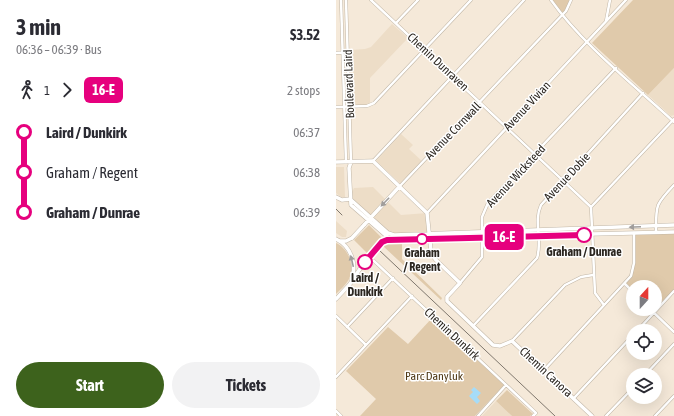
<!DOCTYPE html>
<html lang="en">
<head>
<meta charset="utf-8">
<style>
	body { margin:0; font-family:"Asap Condensed",sans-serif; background:#f2f2f3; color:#2b2b33; height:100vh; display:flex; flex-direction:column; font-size:15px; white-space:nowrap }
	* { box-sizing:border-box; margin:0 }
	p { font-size:13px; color:#7c7c81 }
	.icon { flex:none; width:22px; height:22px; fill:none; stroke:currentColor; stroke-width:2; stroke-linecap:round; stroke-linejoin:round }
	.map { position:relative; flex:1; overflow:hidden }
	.sheet { display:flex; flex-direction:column; background:#fff; width:336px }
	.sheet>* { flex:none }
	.badge { padding:0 8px; border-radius:6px; font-size:14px; line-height:26px }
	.needle { width:26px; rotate:21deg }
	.buttons { position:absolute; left:290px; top:280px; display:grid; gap:8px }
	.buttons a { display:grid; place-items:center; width:36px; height:36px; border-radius:50%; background:#fff; box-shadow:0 4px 16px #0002; font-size:20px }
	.map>.badge { position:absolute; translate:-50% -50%; box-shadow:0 0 0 2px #fff }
	.legs { display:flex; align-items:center; gap:6px; height:44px; padding:0 16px; font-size:13px }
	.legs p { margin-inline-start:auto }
	.head { display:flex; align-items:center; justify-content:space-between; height:68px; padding:0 16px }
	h1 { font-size:22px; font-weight:700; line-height:30px }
	.primary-button { display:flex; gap:8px; margin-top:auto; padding:8px 16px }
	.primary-button a { flex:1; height:46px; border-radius:24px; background:#3d621c; color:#fff; font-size:16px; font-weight:700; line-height:46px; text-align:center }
	.primary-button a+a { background:#f2f2f3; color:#2b2b33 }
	ul { padding:0 16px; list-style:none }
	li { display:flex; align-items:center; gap:14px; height:40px; font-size:15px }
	li i { display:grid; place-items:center; width:6px; height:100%; margin:0 5px; background:currentColor }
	li i::after { content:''; width:10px; height:10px; margin:-5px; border:3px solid; border-radius:50%; background:#fff }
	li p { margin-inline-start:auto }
	li:first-child i { background:linear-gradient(#0000 50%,currentColor 0) }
	li:last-child i { background:linear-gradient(currentColor 50%,#0000 0) }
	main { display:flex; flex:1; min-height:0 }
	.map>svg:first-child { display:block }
	.built { fill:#edddc7 }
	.green { fill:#e0caab }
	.water { fill:#a6dcf8 }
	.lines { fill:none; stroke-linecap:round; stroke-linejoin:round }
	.street-casing { stroke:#c2b7a7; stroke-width:3.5 }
	.secondary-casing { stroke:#c2b7a7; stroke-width:4.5 }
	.street { stroke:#fff; stroke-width:2.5 }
	.secondary { stroke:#fff; stroke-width:3.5 }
	.tram { stroke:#7f776d; stroke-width:1 }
	.secondary-bridge-casing { stroke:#c2b7a7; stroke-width:4.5; stroke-linecap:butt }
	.secondary-bridge { stroke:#fff; stroke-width:3.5 }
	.oneway { fill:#a09d9b }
	.line-1-casing { stroke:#fff; stroke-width:9 }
	.line-1 { stroke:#e6007e; stroke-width:6 }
	.stop-1-dot { fill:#fff; stroke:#e6007e; stroke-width:2 }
	.labels { text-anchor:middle; stroke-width:3; stroke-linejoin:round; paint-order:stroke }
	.street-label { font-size:12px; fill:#2b2620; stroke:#fff }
	.stop-label { font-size:12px; font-weight:bold; fill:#2b2620; stroke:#fff }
	.park-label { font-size:12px; fill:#4f3916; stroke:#fff }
</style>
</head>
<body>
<main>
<section class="sheet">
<div class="head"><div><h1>3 min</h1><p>06:36 – 06:39 · Bus</p></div><b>$3.52</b></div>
<div class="legs"><svg class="icon" aria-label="walk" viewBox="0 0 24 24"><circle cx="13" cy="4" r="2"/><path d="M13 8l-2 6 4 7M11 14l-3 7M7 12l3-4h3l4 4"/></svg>1<svg class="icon" aria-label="forward" viewBox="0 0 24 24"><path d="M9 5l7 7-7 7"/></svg><b class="badge" style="background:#e6007e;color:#fff">16-E</b><p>2 stops</p></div>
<ul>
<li><i style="color:#e6007e"></i><b>Laird / Dunkirk</b><p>06:37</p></li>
<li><i style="color:#e6007e"></i><span>Graham / Regent</span><p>06:38</p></li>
<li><i style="color:#e6007e"></i><b>Graham / Dunrae</b><p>06:39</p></li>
</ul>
<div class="primary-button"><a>Start</a><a>Tickets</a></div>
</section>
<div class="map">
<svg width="338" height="416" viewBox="0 0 338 416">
	<rect width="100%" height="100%" fill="#f5e9d9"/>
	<!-- built -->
	<path class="built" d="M56,24L72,38L34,78V106L13,107L12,52L14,50L29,49L35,47Z
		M338,68V115L335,116L312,95Z
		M65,134L77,145L73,149L87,162L64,183L40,161Z
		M0,167H8L9,197H5L0,193Z
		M37,187L65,215L91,213L93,233L58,235L52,232L16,199V192L18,188Z
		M0,221L11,231L10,237H6L0,233Z
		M160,401L176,416H146Z"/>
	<!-- green -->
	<path class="green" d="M215,0H235L226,15Z
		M297,0H338V68L312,95L256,43Z
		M33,225L46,238L31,253L18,240Z
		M338,232V290L319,308V287H297V290L289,284L297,272L298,233Z
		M0,243C13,249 19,266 13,279C10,285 4,290 0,294Z
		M51,243H66V259L106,298L105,300L47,246Z
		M96,318L168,385L139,416H24L40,399L10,371L52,327L72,344Z
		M171,390L197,414L194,416H176L160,401Z"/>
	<!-- water -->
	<path class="water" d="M138,387L145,393L141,397L144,401L141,404L133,396L137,392L135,390Z"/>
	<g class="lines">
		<!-- street casing -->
		<g class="street-casing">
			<path id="street" d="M5,0L10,162
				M10,0L15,162
				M35,0L255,207
				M215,0C246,44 298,85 338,122
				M270,21L274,0
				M60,23L82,0
				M0,53L12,52
				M0,107L31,106L38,103L135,0
				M37,161L188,0
				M63,187L230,11L235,0
				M91,213L290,0
				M320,232C320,205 319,205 338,185
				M31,258L38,261L200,413L197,416
				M124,283L146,257V217L152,203L280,68
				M289,284L297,292
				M268,305L259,293L255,207L338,119
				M314,309L338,332
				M0,316L30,345
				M137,326L201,258C207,241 197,222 205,205L307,93
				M11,327L57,278
				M301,331L338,291
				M176,341L229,285L245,277L257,275
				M208,370L295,276L298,263V233
				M309,375L338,344
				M0,377L76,296
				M238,398L297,335
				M0,411L5,416
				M142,416L170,385
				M270,416L297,388
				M319,416L338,396"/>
		</g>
		<!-- secondary casing -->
		<g class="secondary-casing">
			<path id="secondary" d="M0,162L37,161L91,213L95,251L99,259L124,283L111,297V301L157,345L164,346L176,341L256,416
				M15,162L13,168L15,205L54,239
				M0,197L6,200L14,199
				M14,199L52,233L58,235L338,225
				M28,225L63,187
				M0,239C15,246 21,264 16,279
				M4,241H10L16,238
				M46,242L55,239L338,232
				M0,299L14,284L33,255"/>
		</g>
		<!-- street -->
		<use href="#street" class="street"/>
		<!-- secondary -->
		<use href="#secondary" class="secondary"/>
		<!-- tram -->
		<path class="tram" d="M0,209L6,215
			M43,250L219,416"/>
		<!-- secondary-bridge casing -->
		<g class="secondary-bridge-casing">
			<path id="secondary-bridge" d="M16,238L28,225
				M33,255L46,242"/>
		</g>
		<!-- secondary-bridge -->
		<use href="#secondary-bridge" class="secondary-bridge"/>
	</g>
	<!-- one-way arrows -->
	<defs><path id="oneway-solid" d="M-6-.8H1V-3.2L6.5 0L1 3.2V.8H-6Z"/></defs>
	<g class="oneway">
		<use href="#oneway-solid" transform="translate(49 202) rotate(134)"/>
		<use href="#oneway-solid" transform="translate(299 227) rotate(178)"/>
		<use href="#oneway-solid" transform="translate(16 261) rotate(-103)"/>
	</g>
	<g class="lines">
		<!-- line-1 casing -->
		<g class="line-1-casing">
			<path id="line-1" d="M29,262L46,242L51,240L248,235"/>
		</g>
		<!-- line-1 -->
		<use href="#line-1" class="line-1"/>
	</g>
	<!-- markers -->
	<g class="stop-1-dot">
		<circle cx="248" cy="235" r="7"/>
		<circle cx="86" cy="239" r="5"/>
		<circle cx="29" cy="262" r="7"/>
	</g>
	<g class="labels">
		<!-- street labels -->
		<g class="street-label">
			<text transform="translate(102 62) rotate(43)" y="4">Chemin Dunraven</text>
			<text transform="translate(13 84) rotate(-92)" y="4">Boulevard Laird</text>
			<text transform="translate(191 106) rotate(-47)" y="4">Avenue Vivian</text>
			<text transform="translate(117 131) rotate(-46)" y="4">Avenue Cornwall</text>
			<text transform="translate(180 176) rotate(-47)" y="4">Avenue Wicksteed</text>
			<text transform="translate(231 177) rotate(-47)" y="4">Avenue Dobie</text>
			<text transform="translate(116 334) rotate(43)" y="4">Chemin Dunkirk</text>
			<text transform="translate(210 372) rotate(43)" y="4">Chemin Canora</text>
		</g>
		<!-- stop labels -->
		<g class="stop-label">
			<text x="248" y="256">Graham / Dunrae</text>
			<text x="86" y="257">Graham<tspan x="86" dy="14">/ Regent</tspan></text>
			<text x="29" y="282">Laird /<tspan x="29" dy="14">Dunkirk</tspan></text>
		</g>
		<!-- park labels -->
		<g class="park-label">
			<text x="98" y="380">Parc Danyluk</text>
		</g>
	</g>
</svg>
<div class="buttons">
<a><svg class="needle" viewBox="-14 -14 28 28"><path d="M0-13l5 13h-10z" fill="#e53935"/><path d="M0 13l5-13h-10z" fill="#7c7c81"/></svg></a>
<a><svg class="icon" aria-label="locate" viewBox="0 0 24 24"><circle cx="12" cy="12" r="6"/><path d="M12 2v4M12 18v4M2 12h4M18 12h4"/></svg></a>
<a><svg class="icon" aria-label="layers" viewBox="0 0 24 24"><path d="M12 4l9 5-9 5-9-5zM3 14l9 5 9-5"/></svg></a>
</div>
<b class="badge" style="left:168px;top:237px;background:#e6007e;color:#fff">16-E</b>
</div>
</main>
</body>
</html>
